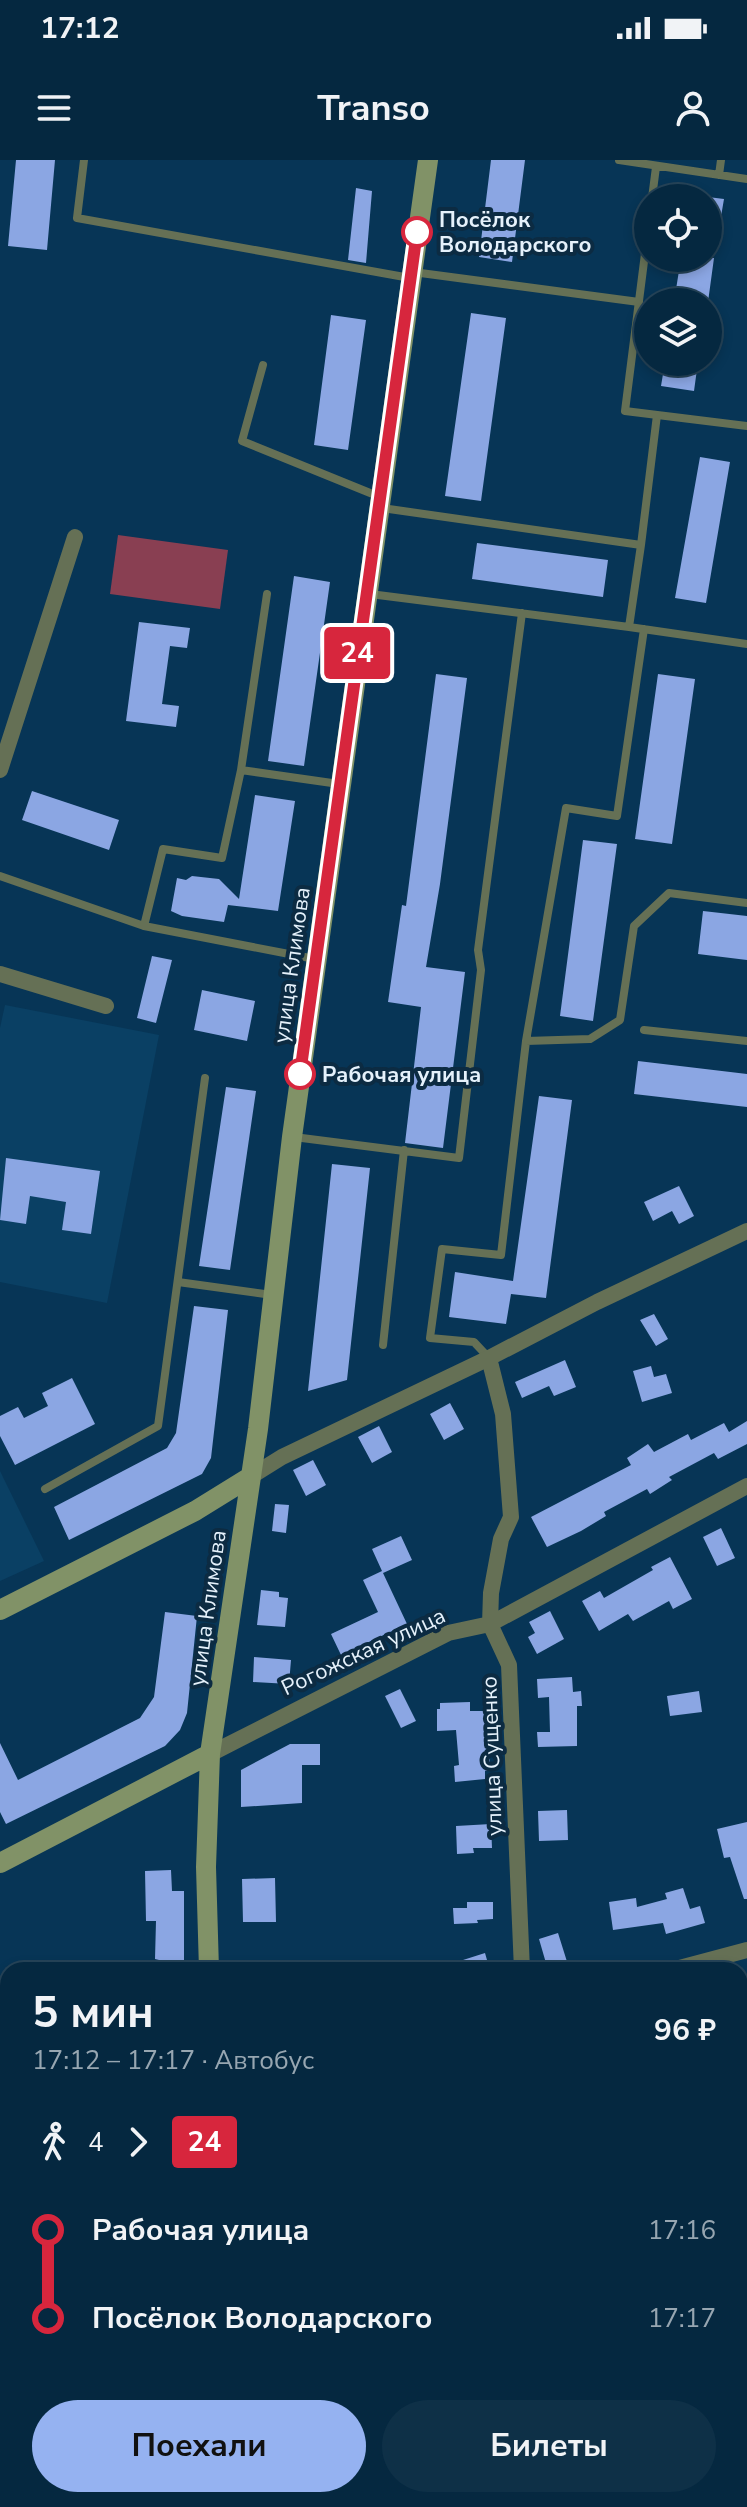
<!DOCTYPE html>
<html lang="ru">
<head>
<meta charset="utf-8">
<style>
	body { margin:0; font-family:"Nunito Sans",sans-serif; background:#0e3047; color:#f1f3f6; height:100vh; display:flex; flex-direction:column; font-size:30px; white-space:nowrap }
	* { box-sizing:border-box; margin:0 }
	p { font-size:26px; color:#97a6b1 }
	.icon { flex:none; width:44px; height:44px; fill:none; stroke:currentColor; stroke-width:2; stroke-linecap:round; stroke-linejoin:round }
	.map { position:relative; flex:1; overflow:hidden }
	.panel { position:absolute; left:0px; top:1802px; width:748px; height:546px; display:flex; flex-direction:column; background:#052840; border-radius:24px 24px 0 0; box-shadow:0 4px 12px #0003,0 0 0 2px #264459 }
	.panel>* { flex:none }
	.badge { padding:0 16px; border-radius:6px; font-size:28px; line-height:52px }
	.tools { position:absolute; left:634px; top:24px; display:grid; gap:16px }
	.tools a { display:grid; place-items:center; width:88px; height:88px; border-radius:50%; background:#052840; box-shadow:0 4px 12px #0003,0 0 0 2px #264459; font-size:40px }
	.map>.badge { position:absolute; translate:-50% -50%; box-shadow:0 0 0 4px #fff }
	.legs { display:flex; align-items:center; gap:12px; height:88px; padding:0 32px; font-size:26px }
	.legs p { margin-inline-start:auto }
	.head { display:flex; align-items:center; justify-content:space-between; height:136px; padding:0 32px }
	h1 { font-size:44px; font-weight:700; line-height:60px }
	.primary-button { display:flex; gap:16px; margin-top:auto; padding:16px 32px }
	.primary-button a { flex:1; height:92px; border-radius:48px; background:#95b2f1; color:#111; font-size:32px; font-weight:700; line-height:92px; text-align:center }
	.primary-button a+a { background:#0e3047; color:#f1f3f6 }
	ul { padding:0 32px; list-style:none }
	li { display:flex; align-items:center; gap:28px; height:88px; font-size:30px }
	li i { display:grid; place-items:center; width:12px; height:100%; margin:0 10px; background:currentColor }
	li i::after { content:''; width:20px; height:20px; margin:-10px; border:6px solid; border-radius:50%; background:#052840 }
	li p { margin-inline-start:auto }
	li:first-child i { background:linear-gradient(#0000 50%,currentColor 0) }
	li:last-child i { background:linear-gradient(currentColor 50%,#0000 0) }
	.status { display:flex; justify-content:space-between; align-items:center; height:56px; padding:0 40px; background:#052840; direction:ltr }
	.status svg { height:22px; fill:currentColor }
	header { display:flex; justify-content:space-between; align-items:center; height:104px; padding:0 32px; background:#052840; font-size:36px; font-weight:700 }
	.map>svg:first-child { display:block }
	.built { fill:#0a4064 }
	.green { fill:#893f52 }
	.building { fill:#8ba6e3 }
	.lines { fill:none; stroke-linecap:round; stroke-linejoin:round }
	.lane { stroke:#657055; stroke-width:8 }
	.street { stroke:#657055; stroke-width:16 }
	.secondary { stroke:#819267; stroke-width:20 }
	.line-1-casing { stroke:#fff; stroke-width:18 }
	.line-1 { stroke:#d7263d; stroke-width:12 }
	.stop-1-dot { fill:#fff; stroke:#d7263d; stroke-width:4 }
	.labels { text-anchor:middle; stroke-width:8; stroke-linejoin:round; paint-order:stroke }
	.stop-label { font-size:22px; font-weight:bold; fill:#e5f1fb; stroke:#0c2b42; text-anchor:start }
	.street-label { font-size:22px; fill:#e5f1fb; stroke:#0c2b42 }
</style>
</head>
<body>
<div class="status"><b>17:12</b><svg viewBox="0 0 49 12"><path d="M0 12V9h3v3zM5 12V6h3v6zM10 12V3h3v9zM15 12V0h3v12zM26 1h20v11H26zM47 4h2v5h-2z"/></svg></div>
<header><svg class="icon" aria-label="menu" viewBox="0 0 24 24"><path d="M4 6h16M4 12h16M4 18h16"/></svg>Transo<svg class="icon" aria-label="person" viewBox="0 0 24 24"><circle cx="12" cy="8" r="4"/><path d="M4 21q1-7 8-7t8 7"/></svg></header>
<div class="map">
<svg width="747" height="2347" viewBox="0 0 747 2347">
	<rect width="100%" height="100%" fill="#073556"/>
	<!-- built -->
	<path class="built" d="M5,845L159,875L107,1143L0,1122V868Z
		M0,1311L44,1401L0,1421Z"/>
	<!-- green -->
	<path class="green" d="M118,375L228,390L220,449L110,434Z"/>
	<!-- building -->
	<path class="building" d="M16,0H55L47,90L8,86Z
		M491,0H525L512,102L479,97Z
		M356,28L372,31L366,103L348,100Z
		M708,37L724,39L716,86L708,85Z
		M681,98H714L708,142H674Z
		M471,153L506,158L481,341L445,336Z
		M331,155L366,160L348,290L314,285Z
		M665,202H698L694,231L661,226Z
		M700,297L730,302L706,443L675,438Z
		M477,383L608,400L603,437L472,419Z
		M294,416L330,422L304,606L268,601Z
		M139,462L190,468L187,488L170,486L162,544L179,546L176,567L126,561Z
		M436,514L467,518L440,724L426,807L465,812L443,988L405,983L421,847L388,842L402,745L406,746Z
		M658,514L695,519L672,684L635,679Z
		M32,631L119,660L109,690L22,660Z
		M255,635L295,641L278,751L228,745L224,762L182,756L171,751L177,718L186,720L192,716L219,719L239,739Z
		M583,680L617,684L593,861L560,856Z
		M703,751L747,756V800L698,794Z
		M152,796L172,800L156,863L137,858Z
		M202,830L255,841L247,881L194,870Z
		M638,901L747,914V947L634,934Z
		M226,927L256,931L230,1110L199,1106Z
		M539,936L572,940L546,1138L511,1134L506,1164L449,1157L455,1112L513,1121Z
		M6,998L100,1011L91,1074L62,1070L66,1042L30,1036L26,1064L0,1060Z
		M332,1004L370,1008L347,1220L308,1231Z
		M679,1026L694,1056L679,1064L672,1051L653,1061L644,1042Z
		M194,1146L228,1150L211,1298L202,1314L69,1380L54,1347L167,1288L176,1273Z
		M654,1154L668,1179L656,1186L640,1160Z
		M565,1200L576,1227L554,1236L549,1226L522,1238L515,1222Z
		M651,1206L654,1217L666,1214L672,1233L642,1242L633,1211Z
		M72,1218L95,1264L15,1305L0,1276V1256L18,1247L24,1258L48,1246L42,1233Z
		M450,1243L464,1269L444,1280L430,1254Z
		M747,1261V1284L718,1299L714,1293L669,1317L672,1320L650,1334L647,1329L604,1352L606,1356L581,1371L547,1387L531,1357L631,1305L627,1298L648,1284L654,1292L688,1274L691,1280L724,1263L729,1272Z
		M379,1266L392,1292L372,1303L358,1277Z
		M313,1300L326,1325L306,1336L293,1310Z
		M275,1344L289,1345L286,1373L272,1371Z
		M721,1368L735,1398L717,1406L703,1377Z
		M401,1376L412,1400L383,1413L407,1464L341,1495L331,1474L378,1452L363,1420L382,1411L372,1389Z
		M670,1397L692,1439L673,1449L669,1441L633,1461L628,1454L599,1471L582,1441L600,1431L604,1438L653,1410L651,1407Z
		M261,1430L279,1432V1437L288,1438L285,1467L257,1465Z
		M550,1451L564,1479L537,1494L528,1477L535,1473L529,1462Z
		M165,1452L197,1456L187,1553L180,1570L165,1586L6,1664L0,1652V1583L18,1620L140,1558L154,1537Z
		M254,1497L291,1500L289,1524L253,1522Z
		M572,1517L573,1532L581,1531L582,1546H577V1586L538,1587L537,1572H550L549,1537L538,1538L537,1519Z
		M400,1529L416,1561L401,1568L385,1536Z
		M699,1531L702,1552L670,1556L667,1536Z
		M470,1542V1551H487L490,1610L485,1611V1619L455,1622L454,1606L459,1605L456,1570L437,1571V1549H440V1543Z
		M290,1584H320V1605H302V1643L241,1647V1610Z
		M567,1650L568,1680L539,1681L538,1651Z
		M747,1662V1739H744L730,1697L724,1698L717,1669Z
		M491,1664L492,1688H473L474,1693L457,1694L456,1666Z
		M171,1710L172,1731H184V1810H159V1800L155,1799L156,1761H146L145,1711Z
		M275,1718L276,1762H243L242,1719Z
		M683,1728L690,1749L700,1746L705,1763L666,1774L663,1763L613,1770L609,1742L636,1738L637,1747L667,1739L665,1733Z
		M467,1742H493V1759L477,1760L478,1763L454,1764L453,1748H467Z
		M558,1773L569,1808L548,1810L539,1779Z
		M485,1793L489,1807L480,1810H442L441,1807Z"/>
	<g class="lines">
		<!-- lane -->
		<path class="lane" d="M84,0L77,58L410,118
			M619,0L747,19
			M719,15L721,0
			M652,38L656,7
			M648,70L625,251L747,266
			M413,112L639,142
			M263,205L242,281L380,337
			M641,385L657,255
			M267,434L241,610L339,624
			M370,434L629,467L641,385L382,348
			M629,467L747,484
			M241,610L222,698L163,689L144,766L315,799
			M0,716L144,766
			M644,870L747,881
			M526,881L590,879L620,860L634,766L669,733L747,743
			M294,977L459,998L481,810L478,790L522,453
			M178,1122L272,1135
			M383,1185L404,990
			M489,1198L474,1182L430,1178L442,1089L501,1095L526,881L566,648L617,656L644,469
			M45,1329L158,1266L205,918"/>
		<!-- street -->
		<path class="street" d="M0,610L75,377
			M0,814L106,846
			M489,1198L503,1254L511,1357L501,1379L491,1433L490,1464L509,1505L522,1810
			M250,1317L282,1297L489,1198L597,1142L747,1071
			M210,1594L448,1473L490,1464L747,1326
			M672,1810L747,1790
			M0,2005L8,2002
			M740,2307L747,2310
			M737,2347L747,2324"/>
		<!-- secondary -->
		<path class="secondary" d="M0,1450L195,1351L250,1317
			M0,1703L210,1594
			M209,1810L206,1707L210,1594L258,1269L292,977L428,0
			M226,2340V2347"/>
	</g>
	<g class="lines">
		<!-- line-1 casing -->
		<g class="line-1-casing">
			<path id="line-1" d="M300,914L417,72"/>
		</g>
		<!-- line-1 -->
		<use href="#line-1" class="line-1"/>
	</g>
	<!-- markers -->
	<g class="stop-1-dot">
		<circle cx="417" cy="72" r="14"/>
		<circle cx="300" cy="914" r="14"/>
	</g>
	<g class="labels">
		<!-- stop labels -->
		<g class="stop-label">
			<text x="439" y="67">Посёлок<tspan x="439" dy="25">Володарского</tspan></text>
			<text x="322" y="922">Рабочая улица</text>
		</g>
		<!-- street labels -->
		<g class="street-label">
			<text transform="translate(291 805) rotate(-82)" y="8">улица Климова</text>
			<text transform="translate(207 1448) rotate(-82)" y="8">улица Климова</text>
			<text transform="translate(363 1491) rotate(-25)" y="8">Рогожская улица</text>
			<text transform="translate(491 1596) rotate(-92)" y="8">улица Сущенко</text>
		</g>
	</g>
</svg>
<div class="tools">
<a><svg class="icon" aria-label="locate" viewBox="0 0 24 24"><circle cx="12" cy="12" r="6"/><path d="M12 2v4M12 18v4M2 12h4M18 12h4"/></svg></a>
<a><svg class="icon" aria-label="layers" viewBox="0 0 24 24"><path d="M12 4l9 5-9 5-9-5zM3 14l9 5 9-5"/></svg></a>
</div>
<b class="badge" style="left:357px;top:493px;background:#d7263d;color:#fff">24</b>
<section class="panel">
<div class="head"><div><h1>5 мин</h1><p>17:12 – 17:17 · Автобус</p></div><b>96 ₽</b></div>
<div class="legs"><svg class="icon" aria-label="walk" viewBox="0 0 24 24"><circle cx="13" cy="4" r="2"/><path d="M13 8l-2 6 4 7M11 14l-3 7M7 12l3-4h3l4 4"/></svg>4<svg class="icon" aria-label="forward" viewBox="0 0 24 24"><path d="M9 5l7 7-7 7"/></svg><b class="badge" style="background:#d7263d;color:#fff">24</b></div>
<ul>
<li><i style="color:#d7263d"></i><b>Рабочая улица</b><p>17:16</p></li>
<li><i style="color:#d7263d"></i><b>Посёлок Володарского</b><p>17:17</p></li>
</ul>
<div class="primary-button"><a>Поехали</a><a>Билеты</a></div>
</section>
</div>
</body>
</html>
